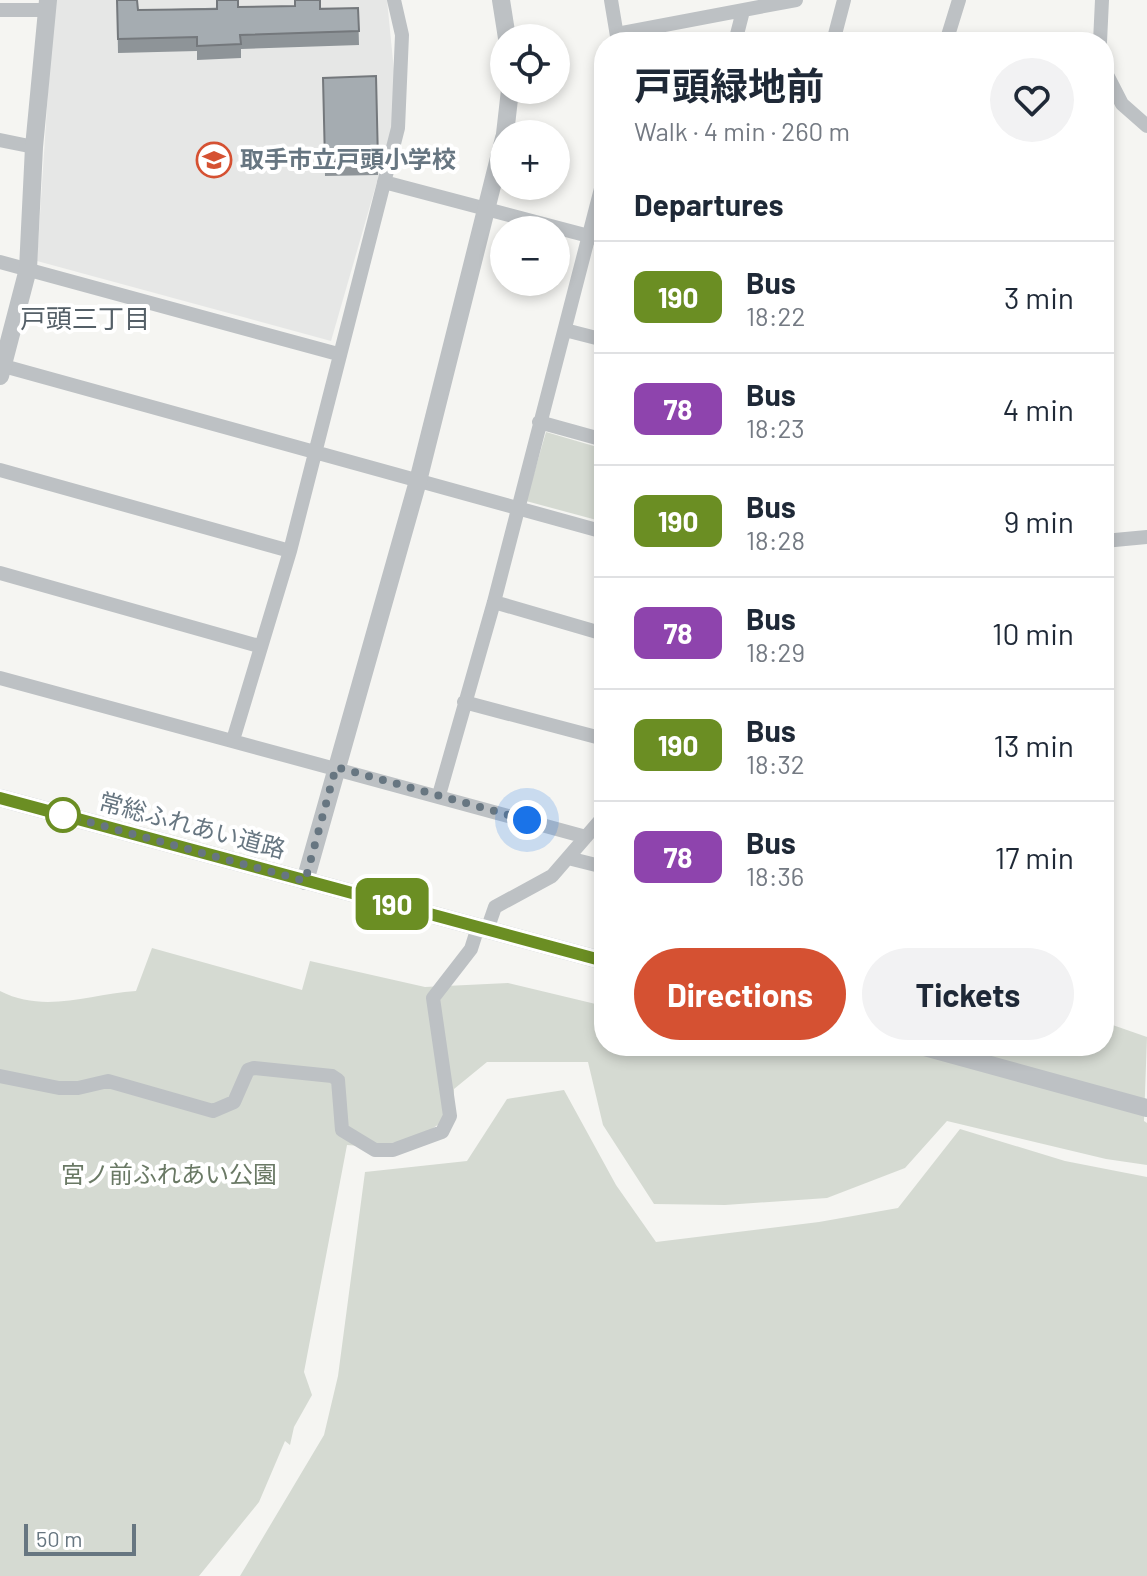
<!DOCTYPE html>
<html lang="en">
<head>
<meta charset="utf-8">
<style>
	body { margin:0; font-family:Barlow,"Noto Sans JP",sans-serif; background:#f2f2f3; color:#1f2937; height:100vh; display:flex; flex-direction:column; font-size:30px; white-space:nowrap }
	* { box-sizing:border-box; margin:0 }
	p { font-size:26px; color:#747a83 }
	.icon { flex:none; width:44px; height:44px; fill:none; stroke:currentColor; stroke-width:2; stroke-linecap:round; stroke-linejoin:round }
	.map { position:relative; flex:1; overflow:hidden }
	.sheet { position:absolute; left:594px; top:32px; width:520px; height:1024px; display:flex; flex-direction:column; background:#fff; border-radius:32px; box-shadow:0 4px 12px #0003 }
	.sheet>* { flex:none }
	.badge { padding:0 16px; border-radius:12px; font-size:28px; line-height:52px }
	.fabs { position:absolute; left:490px; top:24px; display:grid; gap:16px }
	.fabs a { display:grid; place-items:center; width:80px; height:80px; border-radius:50%; background:#fff; box-shadow:0 4px 12px #0003; font-size:40px }
	.scale { position:absolute; left:24px; bottom:20px; width:112px; box-sizing:border-box; padding-left:8px; border:4px solid #677681; border-top:0; font-size:22px; line-height:28px; white-space:nowrap; color:#677681; -webkit-text-stroke:6px #fff; paint-order:stroke }
	.you { position:absolute; width:40px; height:40px; margin:-20px; border:6px solid #fff; border-radius:50%; background:#1a73e8; box-shadow:0 0 0 12px #1a73e833 }
	.map>.badge { position:absolute; translate:-50% -50%; box-shadow:0 0 0 4px #fff }
	h2 { padding:0 40px; font-size:30px; line-height:72px }
	.round { display:grid; place-items:center; flex:none; width:84px; height:84px; border-radius:42px; background:#f2f2f3 }
	.summary { display:flex; align-items:center; justify-content:space-between; height:136px; padding:0 40px }
	h1 { font-size:38px; font-weight:700; line-height:60px }
	.action { display:flex; gap:16px; margin-top:auto; padding:16px 40px }
	.action a { flex:1; height:92px; border-radius:48px; background:#d55132; color:#fff; font-size:32px; font-weight:700; line-height:92px; text-align:center }
	.action a+a { background:#f2f2f3; color:#1f2937 }
	ul { padding:0; list-style:none }
	li { display:flex; align-items:center; gap:24px; height:112px; padding:0 40px; border-top:2px solid #e0e1e3 }
	li div { flex:1 }
	li b { display:block; font-size:30px }
	li em { font-style:normal }
	li .badge { min-width:88px; font-weight:700; text-align:center }
	.map>svg:first-child { display:block }
	.built { fill:#e6e7e6 }
	.green { fill:#d5dad2 }
	.lines { fill:none; stroke-linecap:round; stroke-linejoin:round }
	.minor { stroke:#bdc1c4; stroke-width:14 }
	.tertiary { stroke:#bdc1c4; stroke-width:18 }
	.wall { fill:#8e9498 }
	.building { fill:#a5acb1; stroke:#74787c; stroke-width:2 }
	.line-casing { stroke:#fff; stroke-width:18 }
	.line { stroke:#6b8e23; stroke-width:12 }
	.walk { stroke:#677681; stroke-width:8; stroke-dasharray:0 14.4 }
	.stop-dot { fill:#fff; stroke:#6b8e23; stroke-width:4 }
	.labels { text-anchor:middle; stroke-width:8; stroke-linejoin:round; paint-order:stroke }
	.poi-label { font-size:24px; font-weight:bold; fill:#677681; stroke:#fff; text-anchor:start }
	.street-label { font-size:24px; fill:#677681; stroke:#fff }
	.park-label { font-size:24px; fill:#6a7965; stroke:#fff }
	.neighbourhood-label { font-size:26px; fill:#545f67; stroke:#fff }
</style>
</head>
<body>
<div class="map">
<svg width="1147" height="1576" viewBox="0 0 1147 1576">
	<rect width="100%" height="100%" fill="#f5f5f2"/>
	<!-- built -->
	<path class="built" d="M54,0H387L396,91L391,133L331,341L37,261Z"/>
	<!-- green -->
	<path class="green" d="M546,432L604,449V522L526,501Z
		M152,948L302,990L310,961L425,987L508,983L604,1006V1046H753L777,1053L779,1046H1104V1022L1147,1037L1144,1121L1147,1123V1165L1106,1159L947,1121L905,1168L827,1198L725,1205L654,1204L603,1125L588,1062H487L454,1089C456,1139 386,1148 347,1145L304,1372L312,1395L294,1427L290,1445L285,1441L259,1502L199,1576H0V991C45,1014 89,994 136,991Z
		M564,1090L616,1185L656,1242L819,1222L898,1208L960,1129L1065,1161L1147,1177V1576H240L324,1435L338,1376L365,1172L467,1161L507,1099Z"/>
	<g class="lines">
		<!-- minor -->
		<path class="minor" d="M611,0L618,42
			M0,10H47
			M617,34L796,0
			M735,42L743,11
			M833,42L844,0
			M946,42L959,0
			M1100,42L1102,0
			M1104,69L1122,104L1147,126
			M0,140L34,147
			M384,182L604,240
			M0,262L338,354
			M565,330L604,340
			M0,365L604,532
			M539,422L604,440
			M0,470L290,551
			M1104,541L1147,537
			M0,573L259,646
			M494,602L604,634
			M0,678L586,837
			M464,702L604,739
			M233,740L290,551L398,128L402,35L394,0
			M439,795L494,602L604,177
			M568,858L604,867
			M487,930L495,907L552,876L604,816
			M0,1076L59,1088H78L108,1081L213,1111L234,1102L248,1070L254,1068L332,1076L338,1080L342,1130L375,1150H393L442,1132L450,1116L433,998L471,949L478,927"/>
		<!-- tertiary -->
		<path class="tertiary" d="M501,0L507,38
			M505,134L510,90
			M0,376L28,269L34,147L48,0
			M0,798L604,961
			M305,881L418,481L504,138
			M921,1046L1147,1108"/>
	</g>
	<!-- wall -->
	<path class="wall" d="M117,0L138,10L238,7L358,8L359,45L241,49V58L197,60V51L118,53Z
		M376,76L378,175L325,176L323,78Z"/>
	<!-- building -->
	<path class="building" d="M117,0H137L138,10L217,9V0H238V7L295,6V0H320V9L358,8L359,31L240,35L241,44L197,46V37L118,39Z
		M376,76L378,161L325,162L323,78Z"/>
	<g class="lines">
		<!-- line casing -->
		<g class="line-casing">
			<path id="line" d="M0,798L604,961"/>
		</g>
		<!-- line -->
		<use href="#line" class="line"/>
		<!-- walk -->
		<path class="walk" d="M63,815L305,881L336,767L527,820"/>
	</g>
	<!-- icons -->
	<defs>
		<g id="school-ring" transform="scale(1.8)"><circle r="9.5" fill="#fff" stroke="#d55132" stroke-width="1.5"/><path d="M0-5L7-2L0 1L-7-2ZM-4 1L0 2.5L4 1V4Q0 6-4 4Z" fill="#d55132"/></g>
	</defs>
	<g fill-rule="evenodd">
		<use href="#school-ring" x="214" y="160"/>
	</g>
	<!-- markers -->
	<circle class="stop-dot" cx="63" cy="815" r="16"/>
	<g class="labels">
		<!-- poi labels -->
		<g class="poi-label">
			<text x="240" y="168">取手市立戸頭小学校</text>
		</g>
		<!-- street labels -->
		<g class="street-label">
			<text transform="translate(192 826) rotate(15)" y="8">常総ふれあい道路</text>
		</g>
		<!-- park labels -->
		<g class="park-label">
			<text x="169" y="1183">宮ノ前ふれあい公園</text>
		</g>
		<!-- neighbourhood labels -->
		<g class="neighbourhood-label">
			<text x="85" y="328">戸頭三丁目</text>
		</g>
	</g>
</svg>
<div class="fabs">
<a><svg class="icon" aria-label="locate" viewBox="0 0 24 24"><circle cx="12" cy="12" r="6"/><path d="M12 2v4M12 18v4M2 12h4M18 12h4"/></svg></a>
<a>+</a>
<a>−</a>
</div>
<div class="scale">50 m</div>
<div class="you" style="left:527px;top:820px"></div>
<b class="badge" style="left:392px;top:904px;background:#6b8e23;color:#fff">190</b>
<section class="sheet">
<div class="summary"><div><h1>戸頭緑地前</h1><p>Walk · 4 min · 260 m</p></div><a class="round"><svg class="icon" aria-label="heart" viewBox="0 0 24 24"><path d="M12 20l-8-8c-3-5 5-10 8-4 3-6 11-1 8 4z"/></svg></a></div>
<h2>Departures</h2>
<ul>
<li><span class="badge" style="background:#6b8e23;color:#fff">190</span><div><b>Bus</b><p>18:22</p></div><em>3 min</em></li>
<li><span class="badge" style="background:#8e44ad;color:#fff">78</span><div><b>Bus</b><p>18:23</p></div><em>4 min</em></li>
<li><span class="badge" style="background:#6b8e23;color:#fff">190</span><div><b>Bus</b><p>18:28</p></div><em>9 min</em></li>
<li><span class="badge" style="background:#8e44ad;color:#fff">78</span><div><b>Bus</b><p>18:29</p></div><em>10 min</em></li>
<li><span class="badge" style="background:#6b8e23;color:#fff">190</span><div><b>Bus</b><p>18:32</p></div><em>13 min</em></li>
<li><span class="badge" style="background:#8e44ad;color:#fff">78</span><div><b>Bus</b><p>18:36</p></div><em>17 min</em></li>
</ul>
<div class="action"><a>Directions</a><a>Tickets</a></div>
</section>
</div>
</body>
</html>
